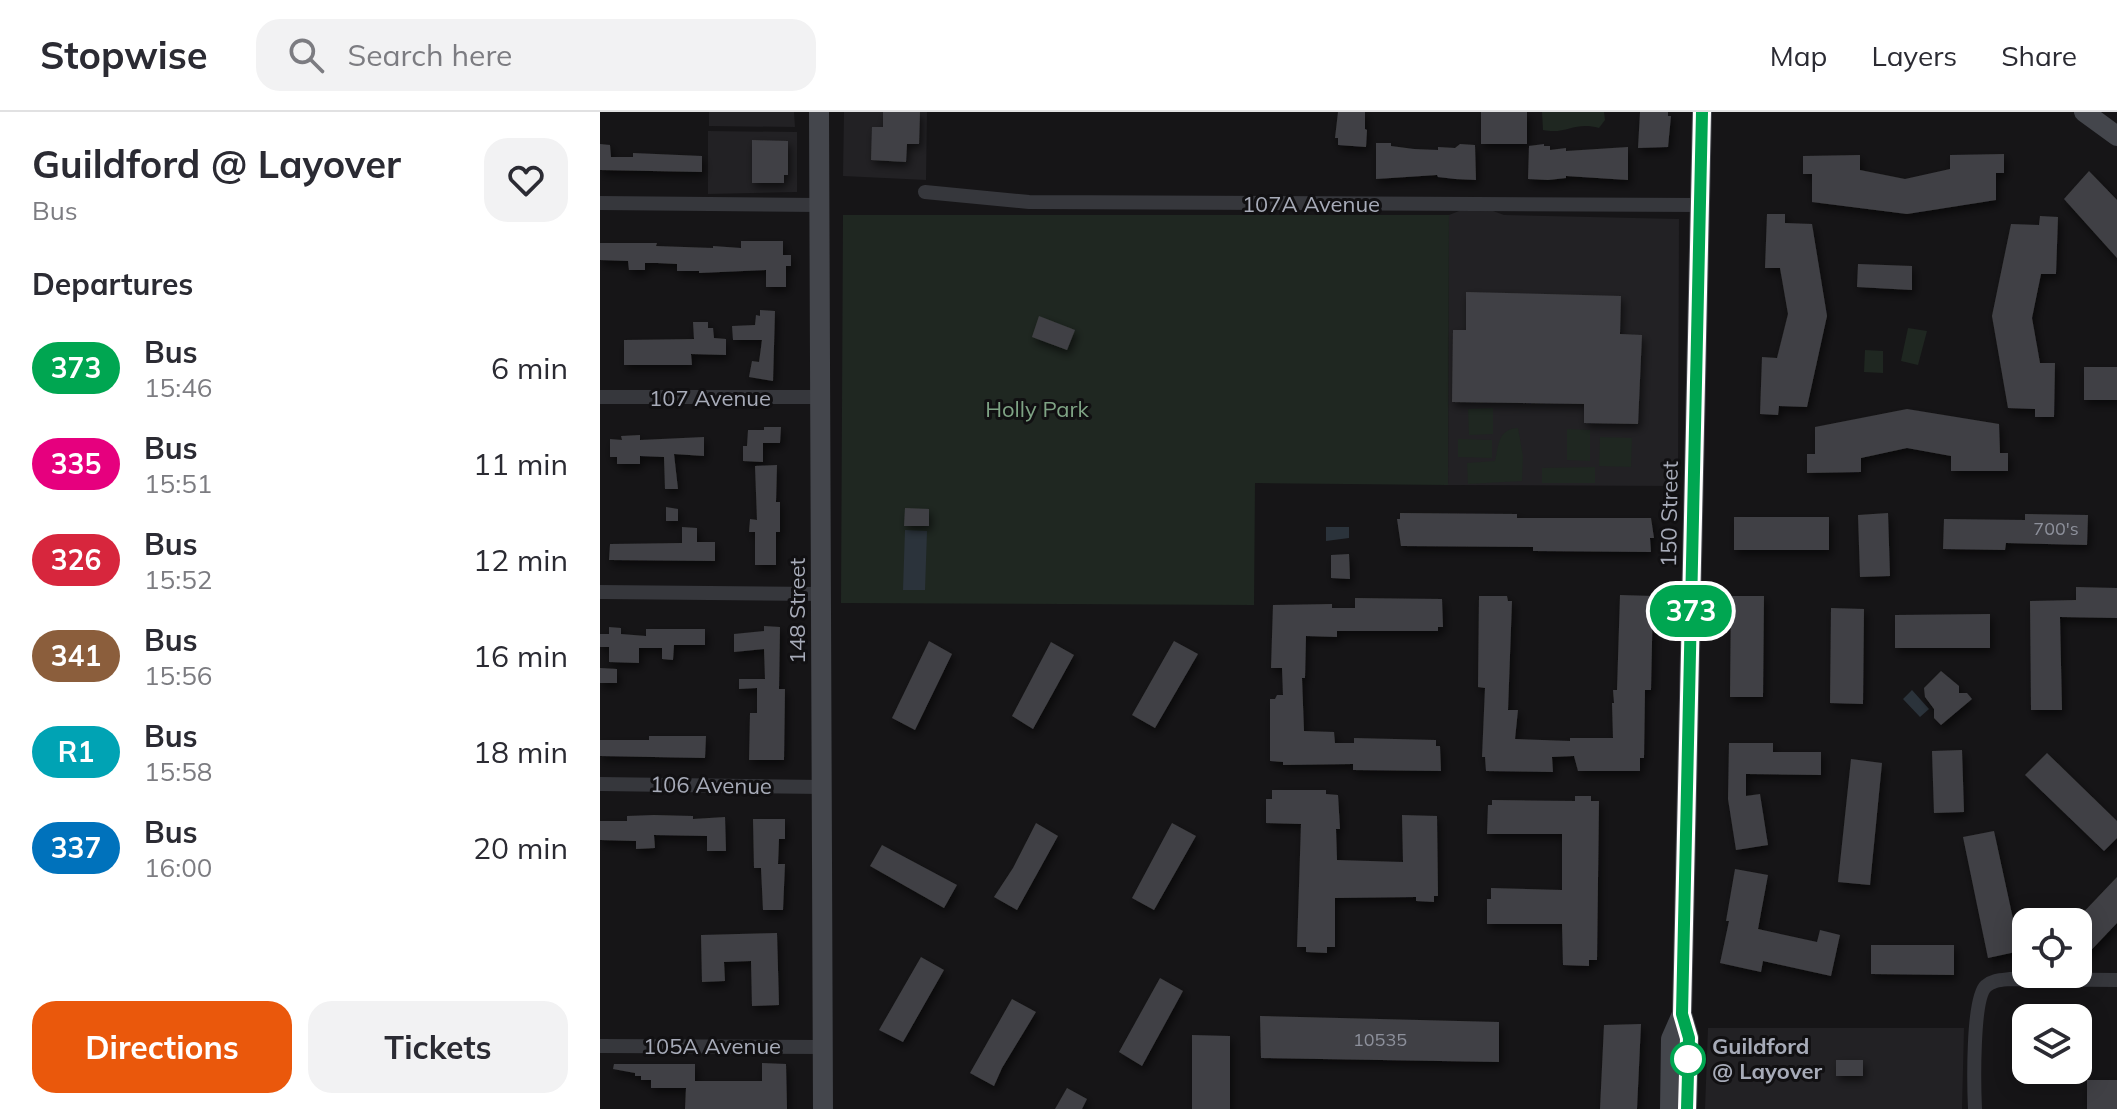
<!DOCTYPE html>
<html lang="en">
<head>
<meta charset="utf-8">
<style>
	body { margin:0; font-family:Mulish,sans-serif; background:#f2f2f3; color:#2b2b33; height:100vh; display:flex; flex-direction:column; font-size:30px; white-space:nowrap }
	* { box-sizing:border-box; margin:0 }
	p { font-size:26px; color:#7c7c81 }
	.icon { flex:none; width:44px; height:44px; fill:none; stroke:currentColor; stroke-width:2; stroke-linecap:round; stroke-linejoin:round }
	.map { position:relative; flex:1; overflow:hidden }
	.drawer { display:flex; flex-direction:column; background:#fff; width:600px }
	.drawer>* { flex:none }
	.badge { padding:0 16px; border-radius:26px; font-size:28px; line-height:52px }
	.controls { position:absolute; left:1412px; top:796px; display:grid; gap:16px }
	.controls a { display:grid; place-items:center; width:80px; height:80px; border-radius:16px; background:#fff; box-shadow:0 4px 20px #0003; font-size:40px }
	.map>.badge { position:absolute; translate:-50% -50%; box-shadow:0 0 0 4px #fff }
	h2 { padding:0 32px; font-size:30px; line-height:72px }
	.round { display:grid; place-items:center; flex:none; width:84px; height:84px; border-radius:24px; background:#f2f2f3 }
	.headline { display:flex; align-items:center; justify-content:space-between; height:136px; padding:0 32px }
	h1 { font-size:38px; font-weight:700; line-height:60px }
	.cta { display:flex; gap:16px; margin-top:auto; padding:16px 32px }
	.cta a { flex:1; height:92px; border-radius:24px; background:#ea580c; color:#fff; font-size:32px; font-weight:700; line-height:92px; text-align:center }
	.cta a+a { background:#f2f2f3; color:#2b2b33 }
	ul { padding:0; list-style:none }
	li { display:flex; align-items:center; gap:24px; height:96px; padding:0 32px }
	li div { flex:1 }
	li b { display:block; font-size:30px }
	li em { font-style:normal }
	li .badge { min-width:88px; font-weight:700; text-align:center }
	header { display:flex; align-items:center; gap:48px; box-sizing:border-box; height:112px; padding:0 40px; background:#fff; border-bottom:2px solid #e1e1e2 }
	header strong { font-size:38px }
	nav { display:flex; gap:44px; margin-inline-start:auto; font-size:28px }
	.search { width:560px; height:72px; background:#f2f2f3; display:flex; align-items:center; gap:20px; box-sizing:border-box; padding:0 28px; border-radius:24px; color:#7c7c81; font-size:30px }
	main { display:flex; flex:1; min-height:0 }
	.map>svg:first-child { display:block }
	.built { fill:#222124 }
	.green { fill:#1f2721 }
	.water { fill:#2b333b }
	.building { fill:#404044; filter:url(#shadow) }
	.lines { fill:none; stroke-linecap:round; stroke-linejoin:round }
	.minor { stroke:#36373c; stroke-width:14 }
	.secondary { stroke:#44464c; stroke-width:20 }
	.line-casing { stroke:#fff; stroke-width:18 }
	.line { stroke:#00a651; stroke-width:12 }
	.stop-dot { fill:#fff; stroke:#00a651; stroke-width:4 }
	.labels { text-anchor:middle; stroke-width:6; stroke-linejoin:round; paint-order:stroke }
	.number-label { font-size:18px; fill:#8d909b }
	.street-label { font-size:22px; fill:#a7abb8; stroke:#111012 }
	.park-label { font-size:22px; fill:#7ea384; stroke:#111012 }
	.stop-label { font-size:22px; font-weight:bold; fill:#a7abb8; stroke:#111012; text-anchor:start }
</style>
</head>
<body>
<header>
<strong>Stopwise</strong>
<div class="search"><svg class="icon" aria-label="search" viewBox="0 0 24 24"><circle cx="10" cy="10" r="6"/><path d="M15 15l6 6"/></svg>Search here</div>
<nav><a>Map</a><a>Layers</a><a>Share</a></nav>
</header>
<main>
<section class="drawer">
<div class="headline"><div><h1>Guildford @ Layover</h1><p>Bus</p></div><a class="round"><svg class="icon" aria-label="heart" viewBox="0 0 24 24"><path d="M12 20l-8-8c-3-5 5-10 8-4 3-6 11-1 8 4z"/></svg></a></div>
<h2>Departures</h2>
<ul>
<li><span class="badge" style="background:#00a651;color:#fff">373</span><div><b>Bus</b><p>15:46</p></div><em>6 min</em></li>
<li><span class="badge" style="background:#e6007e;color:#fff">335</span><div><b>Bus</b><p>15:51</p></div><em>11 min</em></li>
<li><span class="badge" style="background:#d7263d;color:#fff">326</span><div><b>Bus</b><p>15:52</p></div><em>12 min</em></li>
<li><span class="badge" style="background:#8b5e3c;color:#fff">341</span><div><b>Bus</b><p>15:56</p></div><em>16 min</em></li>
<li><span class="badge" style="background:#00a3b4;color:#fff">R1</span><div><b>Bus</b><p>15:58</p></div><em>18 min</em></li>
<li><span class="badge" style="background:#0072bc;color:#fff">337</span><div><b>Bus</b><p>16:00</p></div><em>20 min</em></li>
</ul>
<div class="cta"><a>Directions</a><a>Tickets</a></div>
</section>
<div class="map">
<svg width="1517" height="997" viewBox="0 0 1517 997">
	<defs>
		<filter id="shadow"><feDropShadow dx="2.5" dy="4.5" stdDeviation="4" flood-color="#0009"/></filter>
	</defs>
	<rect width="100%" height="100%" fill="#161517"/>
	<!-- built -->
	<path class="built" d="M109,0H194L195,15L109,14Z
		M244,0H327L326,68L243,64Z
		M108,19L197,20V80L108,82Z
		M859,99H893L904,103L1079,107L1078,374L848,373L849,103Z
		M1108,916H1364L1362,997H1105Z"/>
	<!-- green -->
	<path class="green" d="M942,0H1004L1005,8L999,16C974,9 967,23 943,18Z
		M243,103H849L848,373L655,371L654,493L241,491Z
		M1308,216L1327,219L1318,253L1301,249Z
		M1265,238L1283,239V261L1264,260Z
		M893,296V322L869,323L868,297Z
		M918,316L923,344L922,369L868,372L867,351L895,349C899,332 898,317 918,316Z
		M967,317L990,318V349L967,348Z
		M1000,325L1032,326L1031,355L999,354Z
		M858,327L892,328V346L858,345Z
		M995,355V371H942V356Z"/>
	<!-- water -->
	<path class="water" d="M726,415H749V426L726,429Z
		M305,418L327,419L325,478H303Z
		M1312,578L1329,597L1320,605L1303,587Z"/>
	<!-- building -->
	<path class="building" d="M283,0H320L319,32H307L306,50L271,48L272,15H283Z
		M738,0H765V17L767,18L766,35L738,33V26H735Z
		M881,0H927V32H881Z
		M1040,0H1068V4H1071L1068,35L1038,36Z
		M152,28L188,29V63H184V71H152Z
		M776,31H791V34L814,37L838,38V35L855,36L860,32L875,33L876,68L855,67L838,65L837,63L776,67Z
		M0,32L10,33L11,45H33V41L102,44V60L0,58Z
		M944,32V34H950V38L966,36V39L1028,35V68L966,64V66L948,68L928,67L929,34Z
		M1404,42V61H1396V88L1307,102L1212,90V62H1203V44L1260,43V58L1305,67L1350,57V43Z
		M1489,59L1517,88V146L1464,87Z
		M1167,102H1185V111L1212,112L1227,204L1207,295L1179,294L1178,303L1160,302L1162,245L1177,246L1188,202L1180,156H1165Z
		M1440,104L1458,105L1456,162H1441L1432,206L1440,251H1455L1454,305H1435V297L1408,296L1392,204L1411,112L1439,113Z
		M141,129H183V143H191V154H186V175H166V158L99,161V159H77V152L57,151H45V158H29L28,149L0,148V131H57L56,134L113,136V134L141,136Z
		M1258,152L1312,154V178L1257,175Z
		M866,180L1021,184L1020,222L1042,223L1038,312L984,311V292L852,290L853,218H866Z
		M160,198L175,199L173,269L149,265L152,249L159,250L162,228H133L132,214L155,213L156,203L160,204Z
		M439,204L475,218L467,238L432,225Z
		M93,210H108V216H113L114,226L126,227V243L91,242L92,253H24V228L94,227Z
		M1484,255H1517V288H1484Z
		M1307,297L1399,312L1400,341H1408V359H1351V344L1307,336L1261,346V360L1207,361V342H1215V315Z
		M164,315H181L180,331H163V350L143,349V334H147L148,318H164Z
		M40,323V328L104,325V344L74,342L78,377H65L64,345L40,344V352H17V345H10V327L22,328L21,324Z
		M177,353L176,390H180V420H176V453H155V420H149L150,407L157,408L155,354Z
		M66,395L78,397V409H66Z
		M305,396L329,397V414H304Z
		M800,401L917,402V406H1051L1054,426H1050L1051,440L933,439V435L801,434L797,407H800Z
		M1288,401L1290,464L1260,465L1258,403Z
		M1425,402L1488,403L1487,433L1406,431L1405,438L1343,437L1344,407L1425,408Z
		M1134,405H1229V438H1134Z
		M82,415L97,416V430H115V449L9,448L10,432L82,431Z
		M749,442L750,467L731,466V443Z
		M1476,475L1517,476V506L1460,505L1462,598H1431L1430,489L1476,488Z
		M1020,483L1053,484L1051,578H1045L1044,646H1040V659H978L974,644L952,645L953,660L886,659L885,645H882L885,576L878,575L879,484H907L908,489H912L908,598H918L915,627L970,629V626H1013L1012,591H1014L1013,578H1017Z
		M1131,484H1164L1163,585H1130Z
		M755,486L842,487L843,515H838V519H737V525L706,524L705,566H702L704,619L734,620L735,631H754V626L836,628V634H840L841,659L753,658V652L683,653V650L670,649V587H675L677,583H683L682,556H671L673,493L732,492V496H755Z
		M1231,496L1264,497L1263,592L1230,591Z
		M1390,502V536H1295V503Z
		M164,514L180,515L179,577H185L184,648H149L150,601H157V576L139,577V567H165L164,537L134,540V522L164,519Z
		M9,515L21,516V522L46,524V517H105V533H74L73,548L62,547V536H39V551L9,550V535H0V522H9Z
		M329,529L352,542L315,618L292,606Z
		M574,529L598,542L555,616L532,603Z
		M451,530L474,543L433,617L412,604Z
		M0,556L17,557V571H0Z
		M1341,559L1359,574V581H1367L1372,587L1341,613L1334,606V597L1325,585L1324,576Z
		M49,624H106L105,646L0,644V628H49Z
		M1129,631H1173V640H1221V663L1146,662V684L1160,682L1168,733L1136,738L1128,687Z
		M1362,638L1364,700L1334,701L1332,639Z
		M1447,641L1517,709V726L1504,739L1425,663Z
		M1251,647L1282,651L1270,773L1238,770Z
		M672,678H726V682L738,683L740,717H736L737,748L803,750L802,703L837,704L838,784H834V790L816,789V785L735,786V835H727V841L706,840V835H697L701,712L666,711V687H672Z
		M975,684H991V689H999L997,848H989V854L963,853L962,812H887V787H891V776L962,778V722H887L888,693H892V688L975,689Z
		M54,703L93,704V707L125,705L126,739H107V724L54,723L55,736L36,737V729L0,728V709H27V704Z
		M153,707H185V727H179L178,752H185L183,798H163L161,756H154Z
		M436,711L458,724L417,798L394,785L413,756Z
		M572,711L596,724L554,798L532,786Z
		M1394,719L1420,839L1388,846L1363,725Z
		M282,733L357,773L344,796L270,754Z
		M1135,757L1168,763L1158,817L1217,830L1220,818L1240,823L1231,864L1163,849L1161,860L1120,851L1129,809H1126Z
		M1517,765V811L1478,852V806Z
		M177,821L179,893L152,894L151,849L124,850L125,869L102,870L101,823Z
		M1271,833H1354V863L1271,862Z
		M321,845L344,858L303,930L279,918Z
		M560,866L583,879L542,954L519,940Z
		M412,887L436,900L402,956L394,974L370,961Z
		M660,904L899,910V950L661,946Z
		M1041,912L1037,997H1000L1004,913Z
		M592,923L630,924V997H592Z
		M1236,948H1263V964H1236Z
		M162,951L186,952L187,997H85L86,976H51V968H41V964H35V961L13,957L14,952H95V969H162Z
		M1487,968H1517V997H1487Z
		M467,976L487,987L482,997H455Z"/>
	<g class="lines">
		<!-- minor -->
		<path class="minor" d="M325,80L429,90L1099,93
			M0,91L218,93
			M0,285H220
			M0,480L220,482
			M0,672L222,675
			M0,934L223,935
			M1375,997C1374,975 1372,887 1386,874C1393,868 1401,868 1410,867L1517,868"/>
		<!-- secondary -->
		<path class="secondary" d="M219,0L223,997
			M1484,0L1517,24
			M1070,997L1071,927L1082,902
			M1087,997L1089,926L1082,902L1102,0"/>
	</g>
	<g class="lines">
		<!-- line casing -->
		<g class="line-casing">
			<path id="line" d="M1087,997L1089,926L1082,902L1102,0"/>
		</g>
		<!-- line -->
		<use href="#line" class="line"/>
	</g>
	<!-- markers -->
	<circle class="stop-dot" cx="1088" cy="947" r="16"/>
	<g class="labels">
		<!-- number labels -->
		<g class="number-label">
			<text x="1456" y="423">700's</text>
			<text x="780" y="934">10535</text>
		</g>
		<!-- street labels -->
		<g class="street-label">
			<text x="711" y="100">107A Avenue</text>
			<text x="110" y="294">107 Avenue</text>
			<text transform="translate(1069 402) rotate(-89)" y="8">150 Street</text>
			<text transform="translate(197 499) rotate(-90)" y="8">148 Street</text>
			<text transform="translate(111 673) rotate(1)" y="8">106 Avenue</text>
			<text x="112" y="942">105A Avenue</text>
		</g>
		<!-- park labels -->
		<g class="park-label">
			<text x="437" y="305">Holly Park</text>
		</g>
		<!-- stop labels -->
		<g class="stop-label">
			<text x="1112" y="942">Guildford<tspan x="1112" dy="25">@ Layover</tspan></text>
		</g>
	</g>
</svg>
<div class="controls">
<a><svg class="icon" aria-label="locate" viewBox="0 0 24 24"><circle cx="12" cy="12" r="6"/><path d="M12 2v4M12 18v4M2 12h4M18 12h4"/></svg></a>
<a><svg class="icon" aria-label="layers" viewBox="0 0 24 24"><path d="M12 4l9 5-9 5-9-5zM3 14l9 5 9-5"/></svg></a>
</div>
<b class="badge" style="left:1091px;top:499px;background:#00a651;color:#fff">373</b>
</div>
</main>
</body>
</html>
